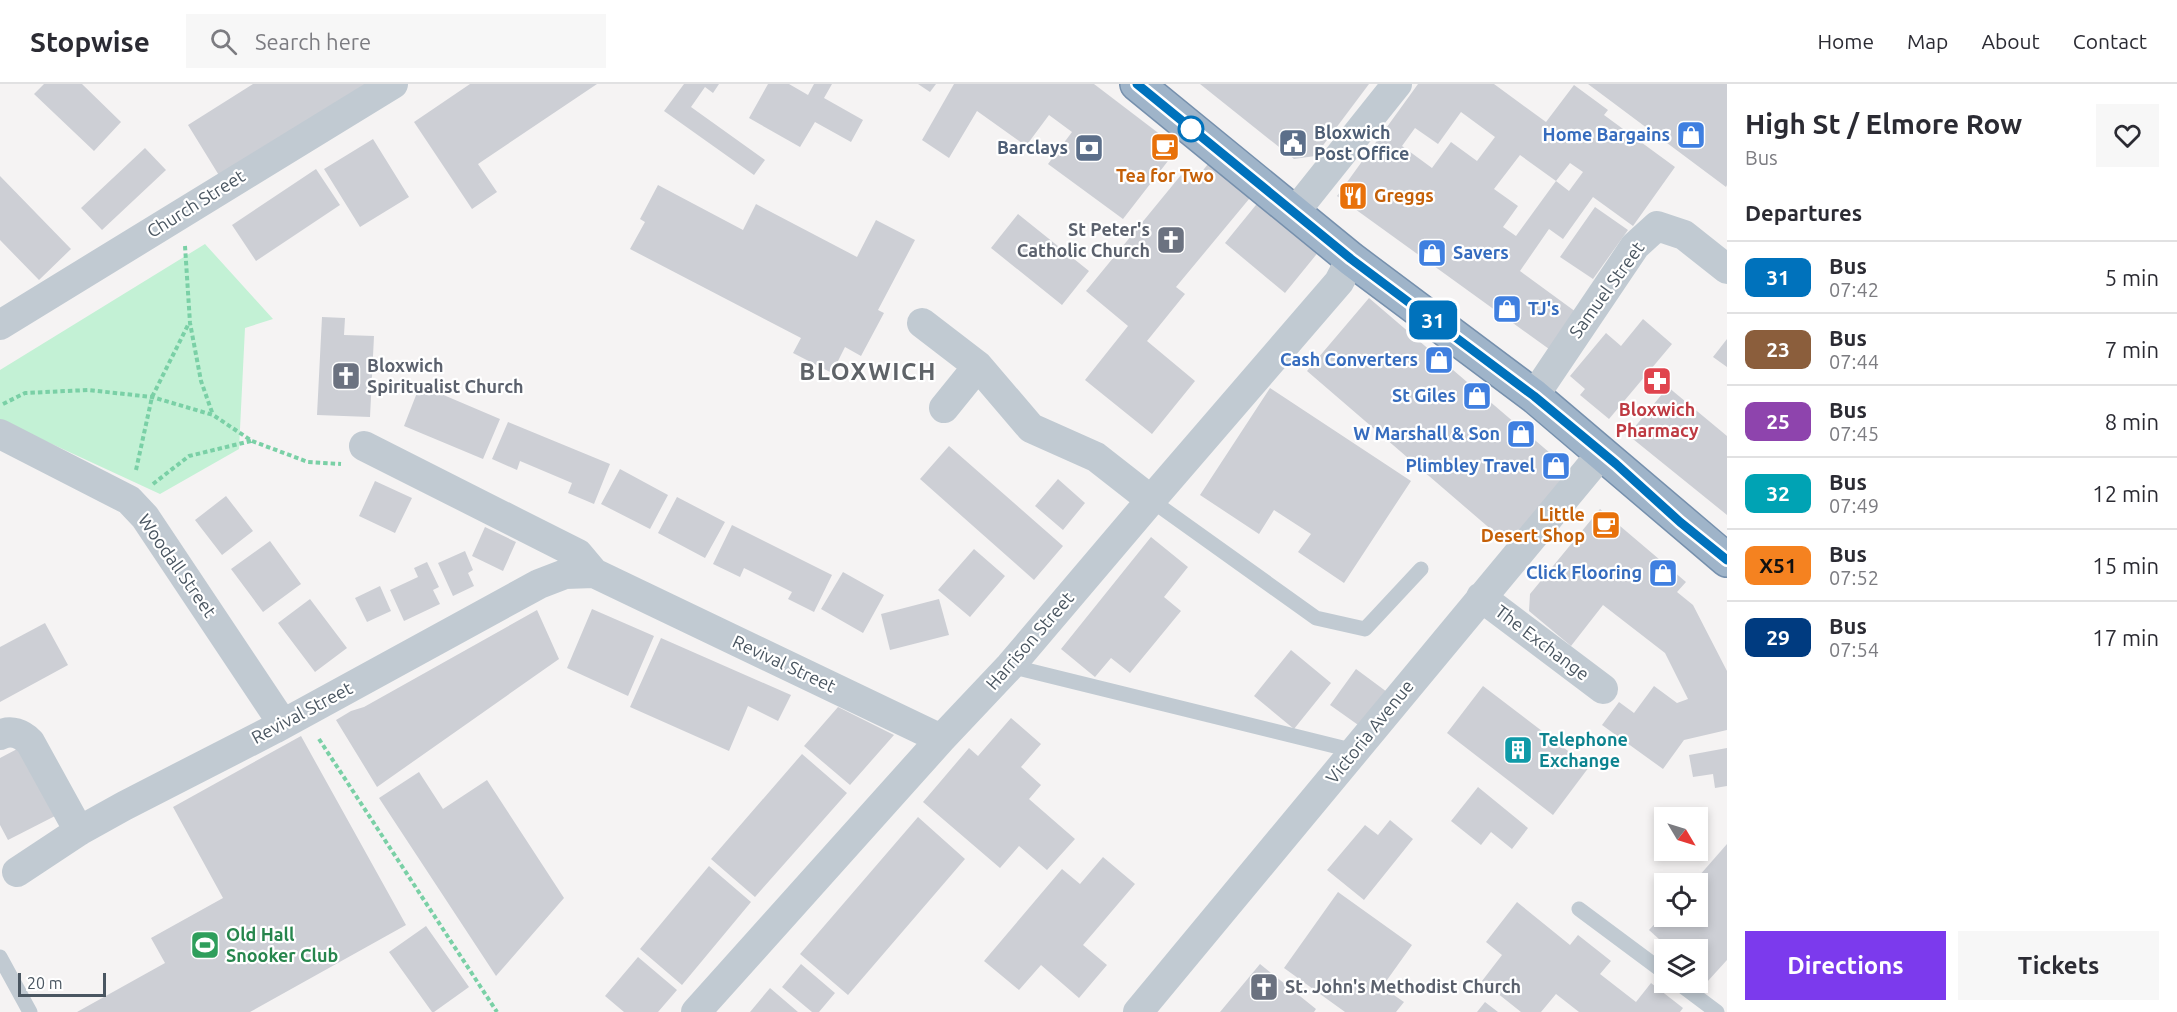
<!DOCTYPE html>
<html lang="en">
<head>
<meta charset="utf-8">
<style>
	body { margin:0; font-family:Ubuntu,sans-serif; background:#f7f7f7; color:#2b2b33; height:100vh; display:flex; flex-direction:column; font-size:22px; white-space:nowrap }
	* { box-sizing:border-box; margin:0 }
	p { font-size:20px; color:#7c7c81 }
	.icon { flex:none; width:33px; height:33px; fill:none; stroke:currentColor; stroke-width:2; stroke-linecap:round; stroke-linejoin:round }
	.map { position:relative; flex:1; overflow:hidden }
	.panel { display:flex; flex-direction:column; background:#fff; width:450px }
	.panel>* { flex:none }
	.badge { padding:0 12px; border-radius:9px; font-size:21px; line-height:39px }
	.needle { width:39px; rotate:128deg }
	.fabs { position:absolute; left:1654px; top:723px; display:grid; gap:12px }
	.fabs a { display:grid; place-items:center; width:54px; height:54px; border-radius:0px; background:#fff; box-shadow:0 3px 9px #0003; font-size:30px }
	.scale { position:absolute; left:18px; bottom:15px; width:88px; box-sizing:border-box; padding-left:6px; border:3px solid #4a5661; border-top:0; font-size:16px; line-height:21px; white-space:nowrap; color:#4a5661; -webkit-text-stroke:4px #fff; paint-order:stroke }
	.map>.badge { position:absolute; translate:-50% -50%; box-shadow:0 0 0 3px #fff }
	h2 { padding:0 18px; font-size:22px; line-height:54px }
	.round { display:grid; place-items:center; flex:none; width:63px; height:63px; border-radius:0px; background:#f7f7f7 }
	.summary { display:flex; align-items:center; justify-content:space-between; height:102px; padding:0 18px }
	h1 { font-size:28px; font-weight:700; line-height:45px }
	.action { display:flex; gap:12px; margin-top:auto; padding:12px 18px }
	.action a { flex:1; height:69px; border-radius:0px; background:#7c3aed; color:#fff; font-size:24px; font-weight:700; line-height:69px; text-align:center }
	.action a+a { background:#f7f7f7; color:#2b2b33 }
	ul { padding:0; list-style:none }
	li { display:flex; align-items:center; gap:18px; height:72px; padding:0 18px; border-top:2px solid #e1e1e2 }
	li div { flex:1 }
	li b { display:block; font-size:22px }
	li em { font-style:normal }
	li .badge { min-width:66px; font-weight:700; text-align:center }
	header { display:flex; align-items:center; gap:36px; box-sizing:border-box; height:84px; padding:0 30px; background:#fff; border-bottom:2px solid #e1e1e2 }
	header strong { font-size:28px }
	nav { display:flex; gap:33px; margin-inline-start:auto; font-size:21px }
	.search { width:420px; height:54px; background:#f7f7f7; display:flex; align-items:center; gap:15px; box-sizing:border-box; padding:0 21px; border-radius:0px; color:#7c7c81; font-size:22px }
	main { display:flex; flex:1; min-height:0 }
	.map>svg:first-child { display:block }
	.green { fill:#c3f1d5 }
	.building { fill:#cdcfd5; fill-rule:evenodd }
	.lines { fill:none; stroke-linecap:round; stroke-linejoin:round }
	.trunk-casing { stroke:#7690ad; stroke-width:36 }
	.path { stroke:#7ad0a6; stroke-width:4; stroke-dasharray:4.5 3; stroke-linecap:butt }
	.service { stroke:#c1cad2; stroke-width:15 }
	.minor { stroke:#c1cad2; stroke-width:30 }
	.trunk { stroke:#9fb4c9; stroke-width:33 }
	.line-casing { stroke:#fff; stroke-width:14 }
	.line { stroke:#0072bc; stroke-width:9 }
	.stop-dot { fill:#fff; stroke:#0072bc; stroke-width:3 }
	.labels { text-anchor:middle; stroke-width:4.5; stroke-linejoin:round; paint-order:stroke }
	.service-label { font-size:18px; font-weight:bold; fill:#4e5e75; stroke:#fff; text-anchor:start }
	.shop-label { font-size:18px; font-weight:bold; fill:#366cbe; stroke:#fff; text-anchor:end }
	.food-label { font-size:18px; font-weight:bold; fill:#c56008; stroke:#fff }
	.street-label { font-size:18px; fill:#4a5661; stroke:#fff }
	.worship-label { font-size:18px; font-weight:bold; fill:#5b616d; stroke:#fff; text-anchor:start }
	.health-label { font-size:18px; font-weight:bold; fill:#be3a42; stroke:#fff }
	.culture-label { font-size:18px; font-weight:bold; fill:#0d838f; stroke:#fff; text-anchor:start }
	.leisure-label { font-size:18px; font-weight:bold; fill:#27864d; stroke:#fff; text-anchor:start }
	.district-label { font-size:24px; font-weight:bold; letter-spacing:1.5px; fill:#5f6368; stroke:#fff }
</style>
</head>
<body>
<header>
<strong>Stopwise</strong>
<div class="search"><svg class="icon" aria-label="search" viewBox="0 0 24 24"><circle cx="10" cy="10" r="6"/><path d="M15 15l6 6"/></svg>Search here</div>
<nav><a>Home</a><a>Map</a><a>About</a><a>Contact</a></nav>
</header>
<main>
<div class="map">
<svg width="1727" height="928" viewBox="0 0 1727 928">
	<rect width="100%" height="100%" fill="#f5f3f3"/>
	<!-- green -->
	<path class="green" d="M205,160L273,235L245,244L239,365L160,410L0,336V286Z"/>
	<!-- building -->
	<path class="building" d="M44,0H82L121,38L94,67L34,10Z
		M253,0H369L220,93L188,41Z
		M470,0H597L478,80L497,108L472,125L414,38Z
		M684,0H719L713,9L705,3L691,23L765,76L754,91L664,27Z
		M768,0H789L808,11L814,0H832L824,14L863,36L851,58L815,38L800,63L749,34Z
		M918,0H936L930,8Z
		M954,0H1094L1178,64L1123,135L1048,80L1072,48L1049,31L1026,62L977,27L949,74L922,56Z
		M1200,0H1369L1315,72L1294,75Z
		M1418,0H1494L1546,38L1574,1L1608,26L1604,31L1675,83L1633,142L1593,113L1563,155L1549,145L1520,187L1576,228L1549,265L1337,112ZM1461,28L1495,53L1477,77L1451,58L1432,84L1402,62L1415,44L1438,60ZM1520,71L1556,97L1570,79L1583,88L1569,107L1556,97L1516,152L1503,143L1518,122L1494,105Z
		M1588,0H1727V101L1726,103Z
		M373,55L409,113L360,143L324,85Z
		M145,64L166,86L102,146L81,124Z
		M1212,75L1254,109L1176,203L1185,210L1147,257L1195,297L1152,350L1085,296L1128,242L1086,207L1181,91L1192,100Z
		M316,85L340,121L256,177L232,141Z
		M0,92L71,165L39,196L0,156Z
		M658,101L743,146L756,120L857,173L876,136L915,156L878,226L884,229L861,272L845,263L832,289L793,269L801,254L630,165L645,138L640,135Z
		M1260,116L1320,166L1285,209L1225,159Z
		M1595,123L1628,146L1593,195L1560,173Z
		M1018,130L1089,187L1062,221L991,164Z
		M1369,214L1571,387L1508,460L1307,287Z
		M322,233L345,234L344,251L374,252L370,333L317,331Z
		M1643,235L1672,260L1609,335L1580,311L1585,305L1570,292L1606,249L1621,262Z
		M1727,255V283L1713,273Z
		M420,301L500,335L483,375L404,342Z
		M1668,303L1727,352V431L1628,351Z
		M1270,304L1411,397L1344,499L1298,468L1311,450L1274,426L1259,450L1200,411Z
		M508,338L610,380L594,420L568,409L572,399L520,377L517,386L492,375Z
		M949,362L1063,462L1034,496L920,395Z
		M620,385L668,411L650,445L601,420Z
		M1058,395L1085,419L1063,446L1035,422Z
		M375,397L412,414L395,449L359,432Z
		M226,412L253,447L222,471L195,436Z
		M677,413L725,438L705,474L658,449Z
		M1600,425L1686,498L1677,508L1693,521L1727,587V646L1684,656L1663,685L1602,641L1619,618L1634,629L1654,602L1677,619L1688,615L1665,569L1603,521L1571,562L1529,527L1530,510Z
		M732,441L832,491L814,528L788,515L792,508L744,484L740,493L713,480Z
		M485,443L516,458L503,487L472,472Z
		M1151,453L1188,483L1164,513L1181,527L1130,589L1111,574L1095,593L1061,565Z
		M270,457L301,500L263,528L231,485Z
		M974,465L1005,492L970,533L938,506Z
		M465,467L473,486L468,489L474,502L453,512L438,479Z
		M427,478L439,503L433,506L440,520L404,537L390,506L418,493L414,484Z
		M843,488L884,511L863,549L821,525Z
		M380,502L391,527L367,538L355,514Z
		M310,515L347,564L315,588L278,539Z
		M939,515L949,551L890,566L881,530Z
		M592,525L654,552L628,612L567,584Z
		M537,526L559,575L377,703L336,636L351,627L364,623Z
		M45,539L68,581L0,618V563Z
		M661,554L791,611L778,637L748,622L729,667L630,623Z
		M1291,566L1331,599L1294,645L1254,612Z
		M1356,585L1387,608L1361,643L1330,621Z
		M1483,602L1589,683L1553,731L1447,649Z
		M838,623L894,651L850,701L804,662Z
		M1011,634L1041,660L1021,683L1041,701L1029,715L1075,755L1047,786L1019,762L1000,784L923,718L969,664L978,672Z
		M301,652L406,841L250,928H77L165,879L151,854L223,814L173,723Z
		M19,664L55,732L8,756L0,741V674Z
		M1727,664V702L1715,704L1713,690L1693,693L1689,671Z
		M802,670L847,709L755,813L711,775Z
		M419,688L443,725L487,696L564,814L496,892L379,714Z
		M1478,703L1528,744L1512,765L1491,748L1481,761L1451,737Z
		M918,733L965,775L848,911L800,870Z
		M1390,736L1413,755L1364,816L1327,786L1365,741L1378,751Z
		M1727,760V876L1707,898L1698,891V866H1671L1649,846L1665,829V832H1698V800H1692Z
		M1103,773L1135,800L1083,861L1107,881L1079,914L1041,881L1019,906L984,877L1062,785L1080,800Z
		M709,782L751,818L682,901L640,865Z
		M1338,808L1412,861L1382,903L1404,918L1396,928H1345L1284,884Z
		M1517,818L1570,861L1578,851L1611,877L1600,890L1636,918L1651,899L1683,924L1680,928H1579L1556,910L1541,928H1521L1482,897L1502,871L1486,858Z
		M426,842L469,903L434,928H432L389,868Z
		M638,873L677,906L658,928H624L605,912Z
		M801,880L835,909L819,928H812L782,903Z
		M1260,880L1316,925L1314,928H1220Z
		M770,904L798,928H750Z
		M1485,918L1498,928H1477Z"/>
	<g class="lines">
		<!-- trunk casing -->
		<g class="trunk-casing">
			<path id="trunk" d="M1137,0L1351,175L1534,312L1727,476"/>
		</g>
		<!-- path -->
		<path class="path" d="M185,162L190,239L201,297L213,331
			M3,320L25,309L88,306L152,313L213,331L252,357L308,378L341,380
			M136,386L152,313L189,239
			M153,400L189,372L251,357
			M319,655L497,928"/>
		<!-- service -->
		<path class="service" d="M1151,416L1316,534L1365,545L1421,485
			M1010,582L1355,667
			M1579,825L1665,889
			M0,873L30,928
			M1677,898L1717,928"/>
		<!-- minor -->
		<path class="minor" d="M1294,129L1397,0
			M922,239L978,282L1031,344L1096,373L1151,416
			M0,241L393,0
			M1534,312L1635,162L1657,142L1684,151L1727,185
			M944,324L978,282
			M0,350L129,416L145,433L283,640
			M364,362L578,470L594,489
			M1481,513L1603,605
			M0,651C11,645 22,650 30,658L79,747
			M17,788L79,747L124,722L274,645L539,500L565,490L594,489L941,655
			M696,928L941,655L1010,582L1151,416L1339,198L1351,175
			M1138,928L1602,369"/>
		<!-- trunk -->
		<use href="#trunk" class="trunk"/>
	</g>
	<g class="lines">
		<!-- line casing -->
		<g class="line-casing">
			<path id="line" d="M1137,0L1351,175L1534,312L1616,380L1680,438L1727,476"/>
		</g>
		<!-- line -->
		<use href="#line" class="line"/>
	</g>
	<!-- icons -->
	<defs>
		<g id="shop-square" transform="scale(1.5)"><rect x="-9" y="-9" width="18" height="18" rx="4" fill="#3f7fe0" stroke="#fff"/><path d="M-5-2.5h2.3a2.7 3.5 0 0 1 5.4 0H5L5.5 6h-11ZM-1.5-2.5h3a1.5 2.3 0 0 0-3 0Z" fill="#fff"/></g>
		<g id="civic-square" transform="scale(1.5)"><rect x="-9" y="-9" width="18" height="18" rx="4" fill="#5c6f8a" stroke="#fff"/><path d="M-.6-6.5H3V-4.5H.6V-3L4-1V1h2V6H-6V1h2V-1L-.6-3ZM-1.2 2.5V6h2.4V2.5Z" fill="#fff"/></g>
		<g id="cafe-square" transform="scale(1.5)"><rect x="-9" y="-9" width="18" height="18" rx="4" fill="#e8710a" stroke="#fff"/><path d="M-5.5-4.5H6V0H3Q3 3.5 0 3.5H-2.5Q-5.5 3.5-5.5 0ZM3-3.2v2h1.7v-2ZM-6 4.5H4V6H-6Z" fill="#fff"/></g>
		<g id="bank-square" transform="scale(1.5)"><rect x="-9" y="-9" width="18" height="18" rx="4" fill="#5c6f8a" stroke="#fff"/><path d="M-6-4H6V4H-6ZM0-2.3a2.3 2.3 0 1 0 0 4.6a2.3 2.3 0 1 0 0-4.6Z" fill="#fff"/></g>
		<g id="restaurant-square" transform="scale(1.5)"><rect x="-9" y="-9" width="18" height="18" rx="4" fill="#e8710a" stroke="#fff"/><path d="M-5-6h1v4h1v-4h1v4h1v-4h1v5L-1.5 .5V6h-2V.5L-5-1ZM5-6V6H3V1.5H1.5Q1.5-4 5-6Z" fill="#fff"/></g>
		<g id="church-square" transform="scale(1.5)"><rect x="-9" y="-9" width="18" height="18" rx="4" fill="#6b7280" stroke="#fff"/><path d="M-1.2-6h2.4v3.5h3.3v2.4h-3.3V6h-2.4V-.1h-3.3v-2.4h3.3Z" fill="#fff"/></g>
		<g id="pharmacy-square" transform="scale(1.5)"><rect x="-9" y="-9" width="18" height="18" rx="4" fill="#e0444e" stroke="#fff"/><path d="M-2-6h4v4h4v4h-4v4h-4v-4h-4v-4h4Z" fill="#fff"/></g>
		<g id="building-square" transform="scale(1.5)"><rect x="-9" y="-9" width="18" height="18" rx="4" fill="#0f9aa8" stroke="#fff"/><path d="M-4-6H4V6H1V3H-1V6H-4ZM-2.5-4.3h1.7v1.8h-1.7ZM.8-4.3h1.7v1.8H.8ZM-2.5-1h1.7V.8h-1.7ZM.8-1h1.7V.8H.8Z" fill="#fff"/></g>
		<g id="stadium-square" transform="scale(1.5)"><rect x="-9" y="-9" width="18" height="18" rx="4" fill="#2e9e5b" stroke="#fff"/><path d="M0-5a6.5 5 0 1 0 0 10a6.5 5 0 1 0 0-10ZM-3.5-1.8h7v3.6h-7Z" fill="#fff"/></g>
	</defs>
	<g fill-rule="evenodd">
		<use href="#shop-square" x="1691" y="51"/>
		<use href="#civic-square" x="1293" y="59"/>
		<use href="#cafe-square" x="1165" y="63"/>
		<use href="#bank-square" x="1089" y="64"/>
		<use href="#restaurant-square" x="1353" y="112"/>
		<use href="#church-square" x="1171" y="156"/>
		<use href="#shop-square" x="1432" y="169"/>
		<use href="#shop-square" x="1507" y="225"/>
		<use href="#shop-square" x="1439" y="276"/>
		<use href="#church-square" x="346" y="292"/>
		<use href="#pharmacy-square" x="1657" y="297"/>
		<use href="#shop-square" x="1477" y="312"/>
		<use href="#shop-square" x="1521" y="350"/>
		<use href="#shop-square" x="1556" y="382"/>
		<use href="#cafe-square" x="1606" y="441"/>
		<use href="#shop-square" x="1663" y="489"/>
		<use href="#building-square" x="1518" y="666"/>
		<use href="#stadium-square" x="205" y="861"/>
		<use href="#church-square" x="1264" y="903"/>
	</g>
	<!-- markers -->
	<circle class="stop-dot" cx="1191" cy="45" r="12"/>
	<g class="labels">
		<!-- service labels -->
		<g class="service-label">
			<text x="1314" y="55">Bloxwich<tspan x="1314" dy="21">Post Office</tspan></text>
			<text x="1068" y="70" text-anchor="end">Barclays</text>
		</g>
		<!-- shop labels -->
		<g class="shop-label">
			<text x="1670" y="57">Home Bargains</text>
			<text x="1453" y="175" text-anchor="start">Savers</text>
			<text x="1528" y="231" text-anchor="start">TJ's</text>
			<text x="1418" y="282">Cash Converters</text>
			<text x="1456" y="318">St Giles</text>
			<text x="1500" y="356">W Marshall &amp; Son</text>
			<text x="1535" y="388">Plimbley Travel</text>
			<text x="1642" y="495">Click Flooring</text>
		</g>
		<!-- food labels -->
		<g class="food-label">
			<text x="1165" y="98">Tea for Two</text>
			<text x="1374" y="118" text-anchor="start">Greggs</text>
			<text x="1585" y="437" text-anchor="end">Little<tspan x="1585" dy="21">Desert Shop</tspan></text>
		</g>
		<!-- street labels -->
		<g class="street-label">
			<text transform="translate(196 120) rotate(-32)" y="6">Church Street</text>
			<text transform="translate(1607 206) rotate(-54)" y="6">Samuel Street</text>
			<text transform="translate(177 482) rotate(55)" y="6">Woodall Street</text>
			<text transform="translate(1030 557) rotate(-49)" y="6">Harrison Street</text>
			<text transform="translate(1542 559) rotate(37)" y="6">The Exchange</text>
			<text transform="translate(784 580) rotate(25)" y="6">Revival Street</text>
			<text transform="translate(302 629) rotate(-28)" y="6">Revival Street</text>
			<text transform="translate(1370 648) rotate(-51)" y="6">Victoria Avenue</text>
		</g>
		<!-- worship labels -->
		<g class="worship-label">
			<text x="1150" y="152" text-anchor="end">St Peter's<tspan x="1150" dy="21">Catholic Church</tspan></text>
			<text x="367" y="288">Bloxwich<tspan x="367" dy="21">Spiritualist Church</tspan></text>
			<text x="1285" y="909">St. John's Methodist Church</text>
		</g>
		<!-- health labels -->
		<g class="health-label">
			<text x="1657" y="332">Bloxwich<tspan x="1657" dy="21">Pharmacy</tspan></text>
		</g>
		<!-- culture labels -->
		<g class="culture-label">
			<text x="1539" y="662">Telephone<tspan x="1539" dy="21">Exchange</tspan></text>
		</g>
		<!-- leisure labels -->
		<g class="leisure-label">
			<text x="226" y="857">Old Hall<tspan x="226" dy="21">Snooker Club</tspan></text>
		</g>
		<!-- district labels -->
		<g class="district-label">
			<text x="868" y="296">BLOXWICH</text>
		</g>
	</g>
</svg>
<div class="fabs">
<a><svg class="needle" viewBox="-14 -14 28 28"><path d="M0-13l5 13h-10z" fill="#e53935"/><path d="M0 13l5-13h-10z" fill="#7c7c81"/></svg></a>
<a><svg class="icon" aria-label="locate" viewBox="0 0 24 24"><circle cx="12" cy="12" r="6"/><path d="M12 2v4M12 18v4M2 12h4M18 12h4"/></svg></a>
<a><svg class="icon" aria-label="layers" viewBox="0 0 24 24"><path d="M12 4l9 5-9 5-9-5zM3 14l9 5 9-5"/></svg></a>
</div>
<div class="scale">20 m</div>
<b class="badge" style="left:1433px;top:236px;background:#0072bc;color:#fff">31</b>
</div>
<section class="panel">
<div class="summary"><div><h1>High St / Elmore Row</h1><p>Bus</p></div><a class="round"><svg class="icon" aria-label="heart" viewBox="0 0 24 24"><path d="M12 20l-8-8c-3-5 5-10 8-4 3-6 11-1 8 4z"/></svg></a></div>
<h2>Departures</h2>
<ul>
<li><span class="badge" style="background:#0072bc;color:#fff">31</span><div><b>Bus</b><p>07:42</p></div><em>5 min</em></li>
<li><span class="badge" style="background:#8b5e3c;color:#fff">23</span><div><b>Bus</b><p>07:44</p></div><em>7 min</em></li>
<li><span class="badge" style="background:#8e44ad;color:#fff">25</span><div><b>Bus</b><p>07:45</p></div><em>8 min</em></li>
<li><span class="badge" style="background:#00a3b4;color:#fff">32</span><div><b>Bus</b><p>07:49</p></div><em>12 min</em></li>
<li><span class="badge" style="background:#f58220;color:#111">X51</span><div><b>Bus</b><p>07:52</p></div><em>15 min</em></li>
<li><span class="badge" style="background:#003b80;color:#fff">29</span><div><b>Bus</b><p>07:54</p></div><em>17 min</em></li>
</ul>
<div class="action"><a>Directions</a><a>Tickets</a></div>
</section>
</main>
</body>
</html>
